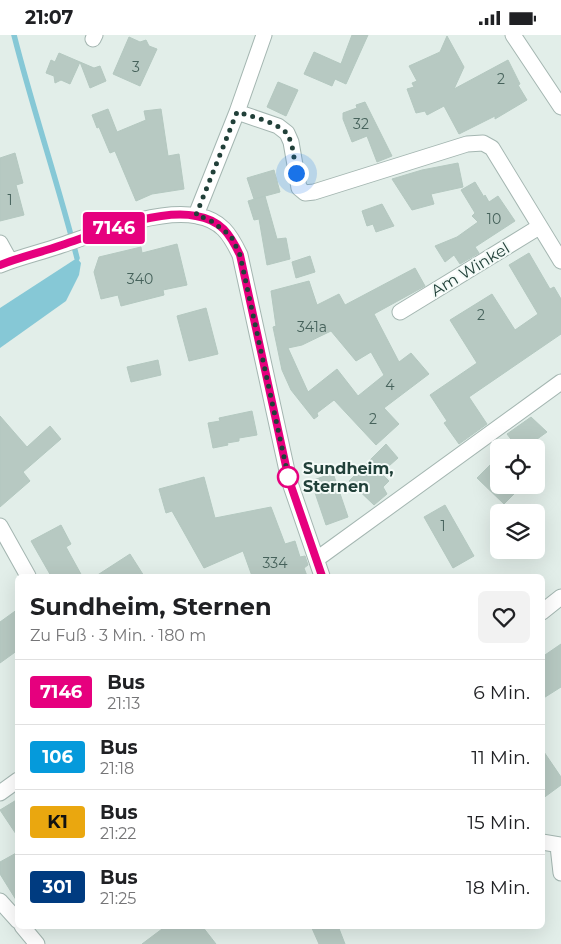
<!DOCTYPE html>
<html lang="de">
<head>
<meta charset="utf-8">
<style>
	body { margin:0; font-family:Montserrat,sans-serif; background:#f2f2f2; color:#202124; height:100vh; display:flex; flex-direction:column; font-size:19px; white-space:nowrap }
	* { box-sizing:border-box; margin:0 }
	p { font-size:16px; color:#757577 }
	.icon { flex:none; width:28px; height:28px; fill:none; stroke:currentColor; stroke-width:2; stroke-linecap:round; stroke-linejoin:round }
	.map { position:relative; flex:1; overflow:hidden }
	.drawer { position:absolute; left:15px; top:539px; width:530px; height:355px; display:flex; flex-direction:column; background:#fff; border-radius:8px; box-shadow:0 5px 20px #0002 }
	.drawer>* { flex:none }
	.badge { padding:0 10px; border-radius:4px; font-size:18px; line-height:32px }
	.fabs { position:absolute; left:490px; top:404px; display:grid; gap:10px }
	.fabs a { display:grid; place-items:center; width:55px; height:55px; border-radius:8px; background:#fff; box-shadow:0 5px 20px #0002; font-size:25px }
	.you { position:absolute; width:25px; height:25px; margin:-12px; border:4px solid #fff; border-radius:50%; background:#1a73e8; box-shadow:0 0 0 8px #1a73e833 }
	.map>.badge { position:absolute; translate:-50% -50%; box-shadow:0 0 0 2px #fff }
	.round { display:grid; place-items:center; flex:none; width:52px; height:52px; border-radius:8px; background:#f2f2f2 }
	.overview { display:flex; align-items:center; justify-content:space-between; height:85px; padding:0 15px }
	h1 { font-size:24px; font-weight:700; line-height:38px }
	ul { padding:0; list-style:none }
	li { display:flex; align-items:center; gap:15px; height:65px; padding:0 15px; border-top:1px solid #e0e0e0 }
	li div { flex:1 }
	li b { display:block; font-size:19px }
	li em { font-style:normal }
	li .badge { min-width:55px; font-weight:700; text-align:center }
	.status { display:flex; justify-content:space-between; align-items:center; height:35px; padding:0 25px; background:#fff; direction:ltr }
	.status svg { height:14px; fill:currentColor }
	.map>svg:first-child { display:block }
	.water { fill:#86c8d6 }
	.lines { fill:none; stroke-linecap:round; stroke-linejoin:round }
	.stream { stroke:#86c8d6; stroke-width:5.5 }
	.building { fill:#b7c9c2; stroke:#b4c8c0; fill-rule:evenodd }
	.street-casing { stroke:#a4b6b1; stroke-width:17 }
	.street { stroke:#fff; stroke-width:15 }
	.line-casing { stroke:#fff; stroke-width:11 }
	.line { stroke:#e6007e; stroke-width:8 }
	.walk { stroke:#214039; stroke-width:5; stroke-dasharray:0 9 }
	.stop-dot { fill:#fff; stroke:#e6007e; stroke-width:2.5 }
	.labels { text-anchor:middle; stroke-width:4; stroke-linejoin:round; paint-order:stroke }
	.number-label { font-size:14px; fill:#46625b }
	.street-label { font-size:16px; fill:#214039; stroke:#f3faf7 }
	.stop-label { font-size:16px; font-weight:bold; fill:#214039; stroke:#f3faf7; text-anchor:start }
</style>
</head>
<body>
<div class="status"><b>21:07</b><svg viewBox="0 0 49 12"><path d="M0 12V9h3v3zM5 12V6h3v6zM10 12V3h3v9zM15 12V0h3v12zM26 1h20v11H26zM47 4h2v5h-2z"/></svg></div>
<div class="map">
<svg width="561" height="909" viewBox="0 0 561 909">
	<rect width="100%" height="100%" fill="#e2eee9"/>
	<!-- water -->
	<path class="water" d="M77,223L81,228L79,240L66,266L0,313V273Z"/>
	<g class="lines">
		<!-- stream -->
		<path class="stream" d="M14,0C33,75 58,148 77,223"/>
	</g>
	<!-- building -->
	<path class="building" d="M352,0H368L346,49L335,44L332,51L304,39L314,17L341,29Z
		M447,1L464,32L454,54L508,25L520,49L518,50L527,65L495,84V81L459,99L444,71L427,80L425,76L416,78L407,54L414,52L412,48L417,46L409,31L440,17Z
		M129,2L140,7L146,5L149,11L157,14L140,51L113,39Z
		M59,18L80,27L70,49L61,45L55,48L54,41L46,38L51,25L55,27Z
		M80,27L94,33L100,31L106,46L90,53Z
		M278,47L298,55L286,81L267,72Z
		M365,67L392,121L377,127L367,101L352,107L343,84V78L357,73L356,70Z
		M108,74L117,97L146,85L144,76L161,74L168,121L179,119L184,154L152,159L136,166L115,116L110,118L99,92L97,93L92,80Z
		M15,118L23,148L16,150L24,180L0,186V123Z
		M458,128L463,152L431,159L434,169L412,175L392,144L422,135Z
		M274,135L280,157L254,164L247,143Z
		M475,147L484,162L485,160L489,167L498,161L515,186L475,212L479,218L460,229L454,220L445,227L435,211L457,202L478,187L472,181L475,178L461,155Z
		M265,161L277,204L286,203L290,224L267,230L259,184L254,185L248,166Z
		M382,169L394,191L376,197L373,189L367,191L362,176Z
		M177,209L187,250L163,255L164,260L121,271L118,260L101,264L94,237L99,222L141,212L142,218Z
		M529,218L550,254L554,252L561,264V299L469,362L487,389L459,409L444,388L447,386L430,360L477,328L450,285L492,259L515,295L538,279L509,230Z
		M310,221L315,237L296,243L292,227Z
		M415,233L425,251L374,279L399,327L411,318L429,339L384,373L399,389L376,410L334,365L317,378L318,381L314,384L291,355L282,335L273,292L276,291L271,256L309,246L317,270L339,259L345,270ZM331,296L356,326L371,317L384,340L358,361L337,334L308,357L288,313L302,310Z
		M206,273L218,319L189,326L177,281Z
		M158,325L161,340L131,347L127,332Z
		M252,376L257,400L239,403V406L227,408L228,410L213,413L208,388L220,386L219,383Z
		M0,381L27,412L50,391L61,404L23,437L30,446L0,472Z
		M531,382L547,397L526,412H517L507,399Z
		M386,409L398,423L381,438L389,446L383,452L387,459L374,470L349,446Z
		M499,421V450H523L504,469L477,443Z
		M333,438L348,482L326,490L311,446Z
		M204,442L215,483L271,472L285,509L295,506L300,522L305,521L308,530L304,533L307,541H252L243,516L204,533L172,476L166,478L159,454Z
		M445,470L474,521L453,533L424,482Z
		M61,490L71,509L66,512L82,541H51L31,506Z
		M130,519L144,541H96Z
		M18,574V615L0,628V587Z
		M561,609V652L542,664V622Z
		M542,714L561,742V750L542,764Z
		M18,764V802L0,775Z
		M18,817V868L0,839V827Z
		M166,891H202L216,909H142Z
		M311,891H338L345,909H319Z"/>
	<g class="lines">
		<!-- street casing -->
		<g class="street-casing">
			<path id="street" d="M513,0L561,72
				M93,4L95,0
				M237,77L278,91L287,98L291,107L299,153L305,158L314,157L467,109L483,108L492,113L561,226
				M196,180L237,77L264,0
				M0,208L10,226
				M0,230C20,222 42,217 62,210C98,198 159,173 197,181C221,185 230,199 240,220L289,445L322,541
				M400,277L539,192
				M0,491L28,541
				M317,524L561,347
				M542,577L561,562
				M0,758L18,745
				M542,807L561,810
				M558,811L561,838
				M0,866L18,886
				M22,891L37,909"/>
		</g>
		<!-- street -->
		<use href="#street" class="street"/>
	</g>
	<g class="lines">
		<!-- line casing -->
		<g class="line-casing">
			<path id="line" d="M0,230C20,222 42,217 62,210C98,198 159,173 196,181C221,185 230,199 240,220L289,445L322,541"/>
		</g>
		<!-- line -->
		<use href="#line" class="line"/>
		<!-- walk -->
		<path class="walk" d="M288,442L289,445L240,220L231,201L210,185L196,180L237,77C250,81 280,88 287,99C294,110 294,126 296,138"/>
	</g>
	<!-- markers -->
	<circle class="stop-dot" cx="288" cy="442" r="10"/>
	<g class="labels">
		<!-- number labels -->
		<g class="number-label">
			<text x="136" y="37">3</text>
			<text x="501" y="49">2</text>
			<text x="361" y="94">32</text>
			<text x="10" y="170">1</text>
			<text x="494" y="189">10</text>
			<text x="140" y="249">340</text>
			<text x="481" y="285">2</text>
			<text x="312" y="297">341a</text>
			<text x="390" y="355">4</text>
			<text x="373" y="389">2</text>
			<text x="443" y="496">1</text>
			<text x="275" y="533">334</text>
		</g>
		<!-- street labels -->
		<g class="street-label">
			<text transform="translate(470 234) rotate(-31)" y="6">Am Winkel</text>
		</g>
		<!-- stop labels -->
		<g class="stop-label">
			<text x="303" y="439">Sundheim,<tspan x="303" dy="18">Sternen</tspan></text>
		</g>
	</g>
</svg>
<div class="fabs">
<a><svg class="icon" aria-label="locate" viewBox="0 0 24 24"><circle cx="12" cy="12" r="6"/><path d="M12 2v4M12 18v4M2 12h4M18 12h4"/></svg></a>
<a><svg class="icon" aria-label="layers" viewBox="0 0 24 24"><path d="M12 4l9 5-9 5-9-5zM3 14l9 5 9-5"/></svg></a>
</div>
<div class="you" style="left:296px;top:138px"></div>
<b class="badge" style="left:114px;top:193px;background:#e6007e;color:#fff">7146</b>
<section class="drawer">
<div class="overview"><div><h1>Sundheim, Sternen</h1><p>Zu Fuß · 3 Min. · 180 m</p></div><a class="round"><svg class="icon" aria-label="heart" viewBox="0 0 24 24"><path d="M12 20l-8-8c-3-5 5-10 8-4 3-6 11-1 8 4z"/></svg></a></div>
<ul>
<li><span class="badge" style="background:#e6007e;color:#fff">7146</span><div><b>Bus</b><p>21:13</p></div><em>6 Min.</em></li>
<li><span class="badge" style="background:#059adb;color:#fff">106</span><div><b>Bus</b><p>21:18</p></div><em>11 Min.</em></li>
<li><span class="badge" style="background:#eaa70f;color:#111">K1</span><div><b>Bus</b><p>21:22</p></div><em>15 Min.</em></li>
<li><span class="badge" style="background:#003b80;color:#fff">301</span><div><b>Bus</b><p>21:25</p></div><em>18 Min.</em></li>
</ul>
</section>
</div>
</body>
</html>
